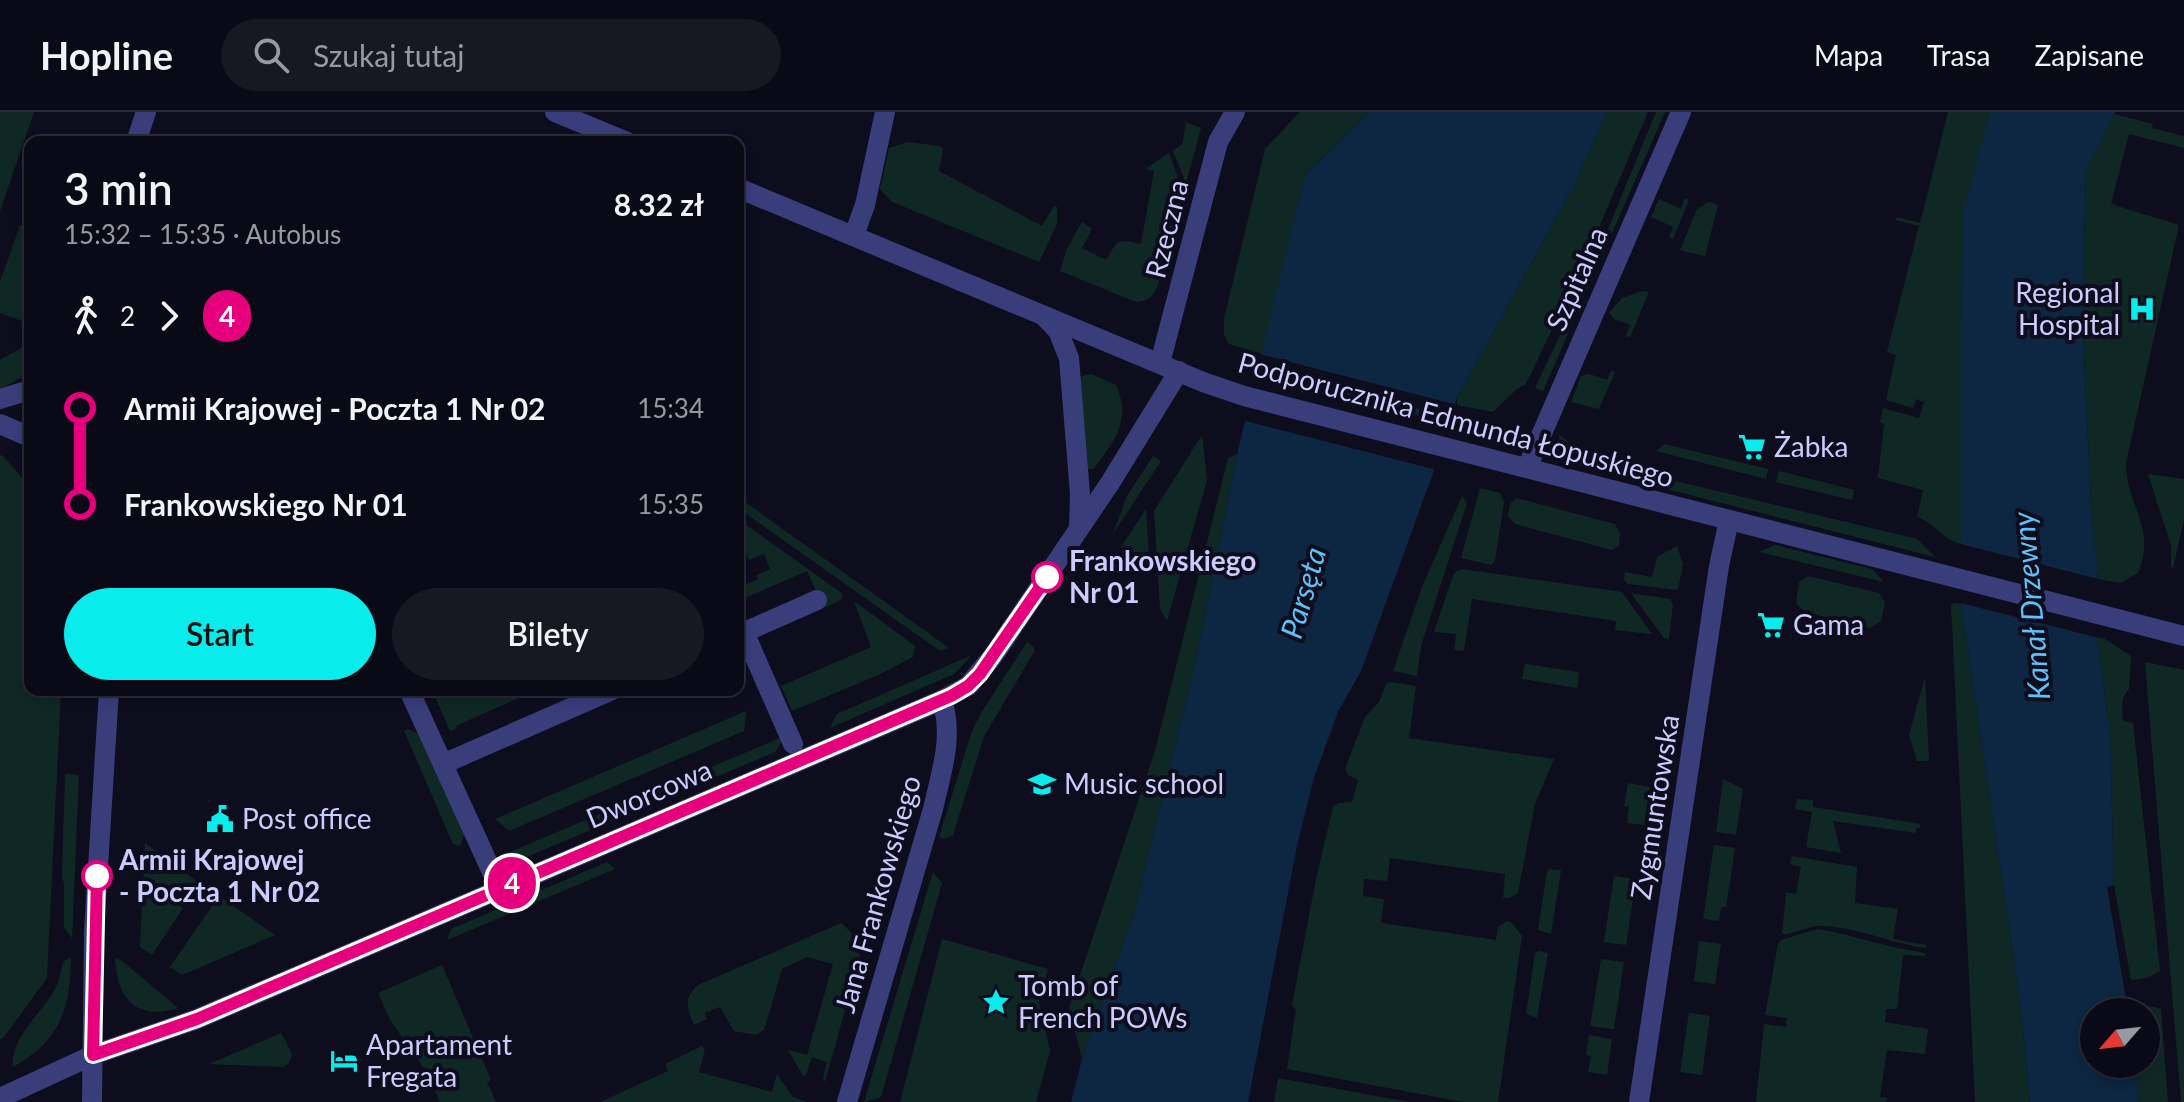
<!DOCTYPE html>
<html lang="pl">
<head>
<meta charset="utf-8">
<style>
	body { margin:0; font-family:Lato,sans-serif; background:#181823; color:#f1f3f6; height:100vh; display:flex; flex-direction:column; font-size:30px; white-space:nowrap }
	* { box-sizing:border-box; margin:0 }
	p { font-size:26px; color:#999aa1 }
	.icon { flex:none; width:44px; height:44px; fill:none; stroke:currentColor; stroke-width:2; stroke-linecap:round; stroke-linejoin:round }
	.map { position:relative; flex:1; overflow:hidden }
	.panel { position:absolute; left:24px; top:24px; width:720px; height:560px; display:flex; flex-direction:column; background:#0a0a16; border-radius:16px; box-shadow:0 4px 12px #0003,0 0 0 2px #2a2b35 }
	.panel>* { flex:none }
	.badge { padding:0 16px; border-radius:26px; font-size:28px; line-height:52px }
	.needle { width:52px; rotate:242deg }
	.fabs { position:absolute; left:2080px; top:886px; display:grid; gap:16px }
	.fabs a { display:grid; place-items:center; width:80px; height:80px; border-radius:50%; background:#0a0a16; box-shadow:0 4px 12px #0003,0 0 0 2px #2a2b35; font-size:40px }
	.map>.badge { position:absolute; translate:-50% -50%; box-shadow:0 0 0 4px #fff }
	.legs { display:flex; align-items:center; gap:12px; height:88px; padding:0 40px; font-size:26px }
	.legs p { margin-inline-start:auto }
	.head { display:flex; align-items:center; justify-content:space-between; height:136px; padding:0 40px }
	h1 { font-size:44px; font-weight:600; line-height:60px }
	.primary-button { display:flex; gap:16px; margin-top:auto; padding:16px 40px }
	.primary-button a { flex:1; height:92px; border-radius:48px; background:#08edec; color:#111; font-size:32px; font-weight:600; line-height:92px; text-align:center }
	.primary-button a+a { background:#181823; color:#f1f3f6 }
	ul { padding:0 40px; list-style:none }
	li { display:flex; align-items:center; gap:28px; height:96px; font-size:30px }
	li i { display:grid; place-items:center; width:12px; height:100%; margin:0 10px; background:currentColor }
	li i::after { content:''; width:20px; height:20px; margin:-10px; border:6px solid; border-radius:50%; background:#0a0a16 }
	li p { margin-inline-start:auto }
	li:first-child i { background:linear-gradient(#0000 50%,currentColor 0) }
	li:last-child i { background:linear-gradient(currentColor 50%,#0000 0) }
	header { display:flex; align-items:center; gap:48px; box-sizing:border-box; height:112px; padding:0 40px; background:#0a0a16; border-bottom:2px solid #2a2b35 }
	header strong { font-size:38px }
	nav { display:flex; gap:44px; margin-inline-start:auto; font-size:28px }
	.search { width:560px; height:72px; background:#181823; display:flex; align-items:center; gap:20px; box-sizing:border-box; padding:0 28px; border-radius:44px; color:#999aa1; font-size:30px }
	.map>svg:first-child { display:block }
	.green { fill:#102824 }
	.water { fill:#0d2641 }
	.pier { fill:#0e0d1e }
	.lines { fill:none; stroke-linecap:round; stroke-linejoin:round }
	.minor { stroke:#393e7b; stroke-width:20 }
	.line-1-casing { stroke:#fff; stroke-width:18 }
	.line-1 { stroke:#e6007e; stroke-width:12 }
	.stop-1-dot { fill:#fff; stroke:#e6007e; stroke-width:4 }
	.labels { text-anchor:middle; stroke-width:8; stroke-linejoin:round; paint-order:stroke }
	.street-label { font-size:28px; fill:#cccbfd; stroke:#0e0d1e }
	.poi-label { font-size:28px; fill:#cccbfd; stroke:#0e0d1e; text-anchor:start }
	.stop-label { font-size:28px; font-weight:bold; fill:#cccbfd; stroke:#0e0d1e; text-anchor:start }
	.water-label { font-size:30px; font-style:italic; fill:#5dc2fa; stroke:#0e0d1e }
</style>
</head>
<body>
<header>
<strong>Hopline</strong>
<div class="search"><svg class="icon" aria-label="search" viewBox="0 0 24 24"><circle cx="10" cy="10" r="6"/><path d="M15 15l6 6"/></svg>Szukaj tutaj</div>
<nav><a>Mapa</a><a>Trasa</a><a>Zapisane</a></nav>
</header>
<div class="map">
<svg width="2184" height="990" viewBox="0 0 2184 990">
	<rect width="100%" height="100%" fill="#0e0d1e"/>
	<!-- green -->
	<path class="green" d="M0,0H34L0,99Z
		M1300,0H1369L1305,63L1263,242L1229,232L1224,222V207L1265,37Z
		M1607,0H1648L1586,146L1526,272L1517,277L1493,300L1457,293V286L1576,70Z
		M1656,0H1665L1543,279L1535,276L1595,149Z
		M1948,0H1990L1961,209V432C1942,427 1935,411 1917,405L1923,378L1878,366L1884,312L1880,310L1883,296L1919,306L1924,290L1916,287L1913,296L1886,288L1896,243L1887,240L1919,114L1896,108L1897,105L1920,111Z
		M2114,2L2153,12L2152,16L2184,24V36L2129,22L2111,92L2179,113L2126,351C2126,394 2157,415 2138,461L2121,471L2098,467L2092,414L2082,201L2086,58Z
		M1186,10L1201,16L1186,71L1173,39L1182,32Z
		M908,30L940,34L943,37L939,59L1042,114L1054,94L1057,95V112L1039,150L892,90L880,77L889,36Z
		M1169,41L1183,80L1157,176C1151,185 1147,190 1136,190L1060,159L1067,137L1082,110L1092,117L1082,136L1106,148C1119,127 1115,127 1141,132L1154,59L1145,57Z
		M1685,86L1689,88L1673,127L1669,125L1673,115L1651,105L1659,87L1681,97Z
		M1709,90L1718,93L1705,144L1680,138L1697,97Z
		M20,113L30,116V212L0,201V170Z
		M1643,179L1649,180L1630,225L1626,224L1630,213L1614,207L1609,201L1622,186Z
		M30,231V256L21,266L0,277V248Z
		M1611,259L1615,260L1599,297L1571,290L1581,264L1589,262L1607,268Z
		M1091,262L1116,273C1132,310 1114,328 1094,357H1087L1080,265Z
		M1559,322L1582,342L1608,353L1610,362C1584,356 1561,354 1559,322Z
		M1202,323L1207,368L1167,509L1160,497L1154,399Z
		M1664,332L1768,357L1766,367L1656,339Z
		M1237,342L1197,543L1134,802L1082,947L1069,896L1155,639L1228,346Z
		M0,343L3,344L30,375V578H61L47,866L4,925L0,927Z
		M1153,344L1161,349L1113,422L1127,384Z
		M1634,359L1917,427L1935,445L1627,367Z
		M1779,359L1854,378L1852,388L1776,370Z
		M2148,362L2184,367V407L2173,456L2171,455V433Z
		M1480,376L1500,381L1504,390L1495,449L1491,453L1461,446Z
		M1462,384L1467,391L1421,534L1417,564L1393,559L1422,475Z
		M738,385L927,520L949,536L940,539L738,396Z
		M1516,386L1615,412L1620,422L1619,434L1612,438L1515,412L1508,404L1510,392Z
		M1146,397L1150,461L1121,435Z
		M738,407L843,482L841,488L824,496L807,459L738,489V476L758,467L757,463L770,457L764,442L749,448L741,431L738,432Z
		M1775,433L1872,457L1884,470L1759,440Z
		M1677,434L1683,452L1678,478L1628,472L1624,468L1625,460L1652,465L1657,445Z
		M1462,457L1622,480L1652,522L1615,518L1616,509L1472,487L1464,539L1454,538L1456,522L1434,520L1454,461Z
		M1808,464L1879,481L1885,490L1881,509L1870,516L1804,500L1796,491L1799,470Z
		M1631,481L1670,487L1673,492L1669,527L1664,526Z
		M854,489L915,534L913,545L878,563L792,599L781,574L871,535Z
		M1956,491L1961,492L2020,889L2030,990H1975L1951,492Z
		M2097,525L2105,527L2131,544L2129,577C2120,585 2122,599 2123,609L2133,611L2160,859L2146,866L2131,868L2114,773L2110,623Z
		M1027,530L1034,535V540L984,624L953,723L945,727L939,725L971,622L981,601Z
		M972,543L954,562L830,616L837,602Z
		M2145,550L2184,558V990H2181Z
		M1525,552L1579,560L1577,576L1522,567Z
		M1925,565L1929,649H1917L1909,623Z
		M1390,570L1416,574L1409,626L1554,647L1535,692L1518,781L1509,786H1503L1505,762L1390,746L1387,769L1364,767L1363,784L1384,787L1381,811L1496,828L1498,815L1507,809L1513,812L1522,824L1498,990H1463L1287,957L1296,898L1292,893L1316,767L1333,695L1339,691L1352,690L1358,668L1348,663L1345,657L1365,605L1379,590L1386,572Z
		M432,578H536L456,614L457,616L450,619Z
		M746,599L744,619L509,719L495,707Z
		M408,617L420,622L465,721L460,734L453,732L404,619Z
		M780,626L781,631L775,640L517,749L500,744Z
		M65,662L79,663L72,826L64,816V771L62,765Z
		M1723,667L1743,677L1736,723L1716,720Z
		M1628,671L1650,675L1644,713L1627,711L1629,695L1624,694Z
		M1797,687L1813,688V695L1915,711L1920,712V716H1916V721L1833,709L1841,741L1806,735L1812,700L1795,697Z
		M145,731L200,772L193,782L179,772L169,786L183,796L152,843L140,835Z
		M1714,733L1735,736L1726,795H1721L1719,809L1703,807Z
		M1792,744L1857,755L1855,791L1898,797L1893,827L1927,833L1926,836C1893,832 1851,813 1819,814C1806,814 1795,823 1782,822L1786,780L1796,782L1801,755L1790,752Z
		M607,750L615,757L447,828L451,817Z
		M1550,757L1561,758L1551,822L1538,818L1547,760Z
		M933,760L942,771L881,985L864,990Z
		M1614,764L1636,767L1626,833L1604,830Z
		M219,784L275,823L182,863L170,855Z
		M841,811L855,824L860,844L825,970L823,966L827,950L812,945L806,963L803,964L788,938L807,943L833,852L807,845L782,857L764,918L756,923L734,919L720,895L705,901L707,907L694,913C687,896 683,887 698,873Z
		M1817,817C1854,823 1889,836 1925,841V844L1903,843L1897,897H1886L1885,910L1928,917L1925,942L1887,938L1880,985L1887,986L1886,990H1756L1764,912L1786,915L1787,906L1765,903L1778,832L1781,828Z
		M942,827L1048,857L1039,890L1050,939L1036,990H900Z
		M1699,829L1721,832L1715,872L1694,869Z
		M1538,839L1548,841L1537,906L1526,902L1535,841Z
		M71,845C70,897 61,928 13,955C10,926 41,902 54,879C60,869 60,859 64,849Z
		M115,846L121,848L178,896C136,909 117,887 115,846Z
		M1601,847L1624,850L1614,917L1590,914Z
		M442,853L491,968L487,970L496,990H440L429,963L390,908L378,881Z
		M2151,894L2161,897L2168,990H2139L2135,952H2146V900H2137L2136,896Z
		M1689,901L1710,904L1702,963L1680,960Z
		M281,921L292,942L289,951L283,955L209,952Z
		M1589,923L1612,927L1607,963L1588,960L1591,944L1586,943Z
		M702,934L705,938L699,960L772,980L777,962L793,985L807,990H600L668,959L665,952Z
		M1278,966L1409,990H1274Z"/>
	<!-- water -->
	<path class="water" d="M1369,0H1607L1576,70L1457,286L1432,364L1361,559L1338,600L1314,666L1297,734L1248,990H1071L1082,947L1134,802L1197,543L1237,342L1305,63Z
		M1990,0H2115L2086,58L2082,201L2092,414L2097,450V525L2110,623L2114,773L2107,775L2128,900H2094V952H2135L2139,990H2030L2020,889L1961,492V209L1964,99Z"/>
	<!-- pier -->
	<path class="pier" d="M1259,242L1457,293H1459L1455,306L1255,256Z
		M1253,264L1453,312L1437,358L1242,308Z
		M1957,431L2098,467L2099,526L1957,490Z"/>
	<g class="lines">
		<!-- minor -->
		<path class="minor" d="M555,0L627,30
			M136,30L146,0
			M738,76L1203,270L1244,284L2184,524
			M854,123L865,93L885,0
			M1045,205L1058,219L1069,246L1080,382L1079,417
			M1160,251L1218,30L1235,0
			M0,287L30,278
			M0,312L30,325
			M1527,356L1681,0
			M744,520L793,632
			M738,523L817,488
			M409,578L492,760
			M443,652L612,578
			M0,986L93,943L197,907L942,588L968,574L993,544L1110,371L1179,259
			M92,990L94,819L109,578
			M847,990L933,697C941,661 954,625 942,588
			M1639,990L1719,454L1729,408"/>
	</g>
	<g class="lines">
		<!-- line-1 casing -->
		<g class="line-1-casing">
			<path id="line-1" d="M97,764L93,943L197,907L951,584L968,574L980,562L1047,465"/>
		</g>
		<!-- line-1 -->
		<use href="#line-1" class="line-1"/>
	</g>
	<!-- icons -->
	<defs>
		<g id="hospital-bare" transform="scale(2.16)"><path d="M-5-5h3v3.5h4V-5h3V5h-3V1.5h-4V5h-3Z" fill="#08edec" stroke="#0e0d1e" stroke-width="2.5" paint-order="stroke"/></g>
		<g id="supermarket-bare" transform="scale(2.16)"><path d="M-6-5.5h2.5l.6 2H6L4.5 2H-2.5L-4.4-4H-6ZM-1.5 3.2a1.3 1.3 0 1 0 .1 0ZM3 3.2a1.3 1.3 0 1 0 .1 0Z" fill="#08edec" stroke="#0e0d1e" stroke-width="2.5" paint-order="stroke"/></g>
		<g id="school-bare" transform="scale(2.16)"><path d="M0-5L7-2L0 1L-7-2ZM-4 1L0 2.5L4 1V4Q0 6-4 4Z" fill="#08edec" stroke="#0e0d1e" stroke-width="2.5" paint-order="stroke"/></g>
		<g id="civic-bare" transform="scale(2.16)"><path d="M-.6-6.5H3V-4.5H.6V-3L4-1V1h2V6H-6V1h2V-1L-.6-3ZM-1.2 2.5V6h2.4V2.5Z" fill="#08edec" stroke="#0e0d1e" stroke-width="2.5" paint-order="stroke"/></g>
		<g id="sight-bare" transform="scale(2.16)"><path d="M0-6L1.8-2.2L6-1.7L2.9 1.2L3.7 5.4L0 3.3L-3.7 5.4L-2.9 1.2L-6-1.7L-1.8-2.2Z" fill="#08edec" stroke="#0e0d1e" stroke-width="2.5" paint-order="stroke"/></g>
		<g id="hotel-bare" transform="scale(2.16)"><path d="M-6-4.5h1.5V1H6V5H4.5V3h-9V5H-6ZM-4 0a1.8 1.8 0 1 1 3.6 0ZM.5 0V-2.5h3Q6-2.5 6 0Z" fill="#08edec" stroke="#0e0d1e" stroke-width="2.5" paint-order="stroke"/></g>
	</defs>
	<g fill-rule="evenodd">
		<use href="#hospital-bare" x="2142" y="197"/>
		<use href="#supermarket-bare" x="1752" y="335"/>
		<use href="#supermarket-bare" x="1771" y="513"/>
		<use href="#school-bare" x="1042" y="672"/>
		<use href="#civic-bare" x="220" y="707"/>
		<use href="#sight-bare" x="996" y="890"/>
		<use href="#hotel-bare" x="344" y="949"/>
	</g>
	<!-- markers -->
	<g class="stop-1-dot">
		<circle cx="1047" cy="465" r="14"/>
		<circle cx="97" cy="764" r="14"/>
	</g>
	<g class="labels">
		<!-- street labels -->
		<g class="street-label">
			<text transform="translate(1167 117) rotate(-76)" y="10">Rzeczna</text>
			<text transform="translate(1577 167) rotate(-66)" y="10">Szpitalna</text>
			<text transform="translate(1456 308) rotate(15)" y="10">Podporucznika Edmunda Łopuskiego</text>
			<text transform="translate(649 682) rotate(-23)" y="10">Dworcowa</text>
			<text transform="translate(1655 695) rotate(-81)" y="10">Zygmuntowska</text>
			<text transform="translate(878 782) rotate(-74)" y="10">Jana Frankowskiego</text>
		</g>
		<!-- poi labels -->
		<g class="poi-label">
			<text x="2120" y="191" text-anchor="end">Regional<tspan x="2120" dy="32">Hospital</tspan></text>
			<text x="1774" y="345">Żabka</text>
			<text x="1793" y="523">Gama</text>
			<text x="1064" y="682">Music school</text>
			<text x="242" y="717">Post office</text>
			<text x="1018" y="884">Tomb of<tspan x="1018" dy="32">French POWs</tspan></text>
			<text x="366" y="943">Apartament<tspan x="366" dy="32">Fregata</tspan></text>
		</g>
		<!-- stop labels -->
		<g class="stop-label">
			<text x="1069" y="459">Frankowskiego<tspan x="1069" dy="32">Nr 01</tspan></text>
			<text x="119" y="758">Armii Krajowej<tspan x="119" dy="32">- Poczta 1 Nr 02</tspan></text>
		</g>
		<!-- water labels -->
		<g class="water-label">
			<text transform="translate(1304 481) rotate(-74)" y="10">Parsęta</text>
			<text transform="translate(2032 494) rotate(-95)" y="10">Kanał Drzewny</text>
		</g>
	</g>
</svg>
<div class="fabs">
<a><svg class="needle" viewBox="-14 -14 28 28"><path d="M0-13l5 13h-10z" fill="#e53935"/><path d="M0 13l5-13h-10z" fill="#999aa1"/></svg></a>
</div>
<b class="badge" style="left:512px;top:771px;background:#e6007e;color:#fff">4</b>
<section class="panel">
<div class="head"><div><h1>3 min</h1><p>15:32 – 15:35 · Autobus</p></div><b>8.32 zł</b></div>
<div class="legs"><svg class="icon" aria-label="walk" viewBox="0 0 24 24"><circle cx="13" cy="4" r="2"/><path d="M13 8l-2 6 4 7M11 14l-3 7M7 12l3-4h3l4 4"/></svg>2<svg class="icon" aria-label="forward" viewBox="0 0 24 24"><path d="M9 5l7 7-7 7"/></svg><b class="badge" style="background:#e6007e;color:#fff">4</b></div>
<ul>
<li><i style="color:#e6007e"></i><b>Armii Krajowej - Poczta 1 Nr 02</b><p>15:34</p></li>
<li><i style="color:#e6007e"></i><b>Frankowskiego Nr 01</b><p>15:35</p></li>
</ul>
<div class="primary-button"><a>Start</a><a>Bilety</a></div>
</section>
</div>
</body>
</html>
